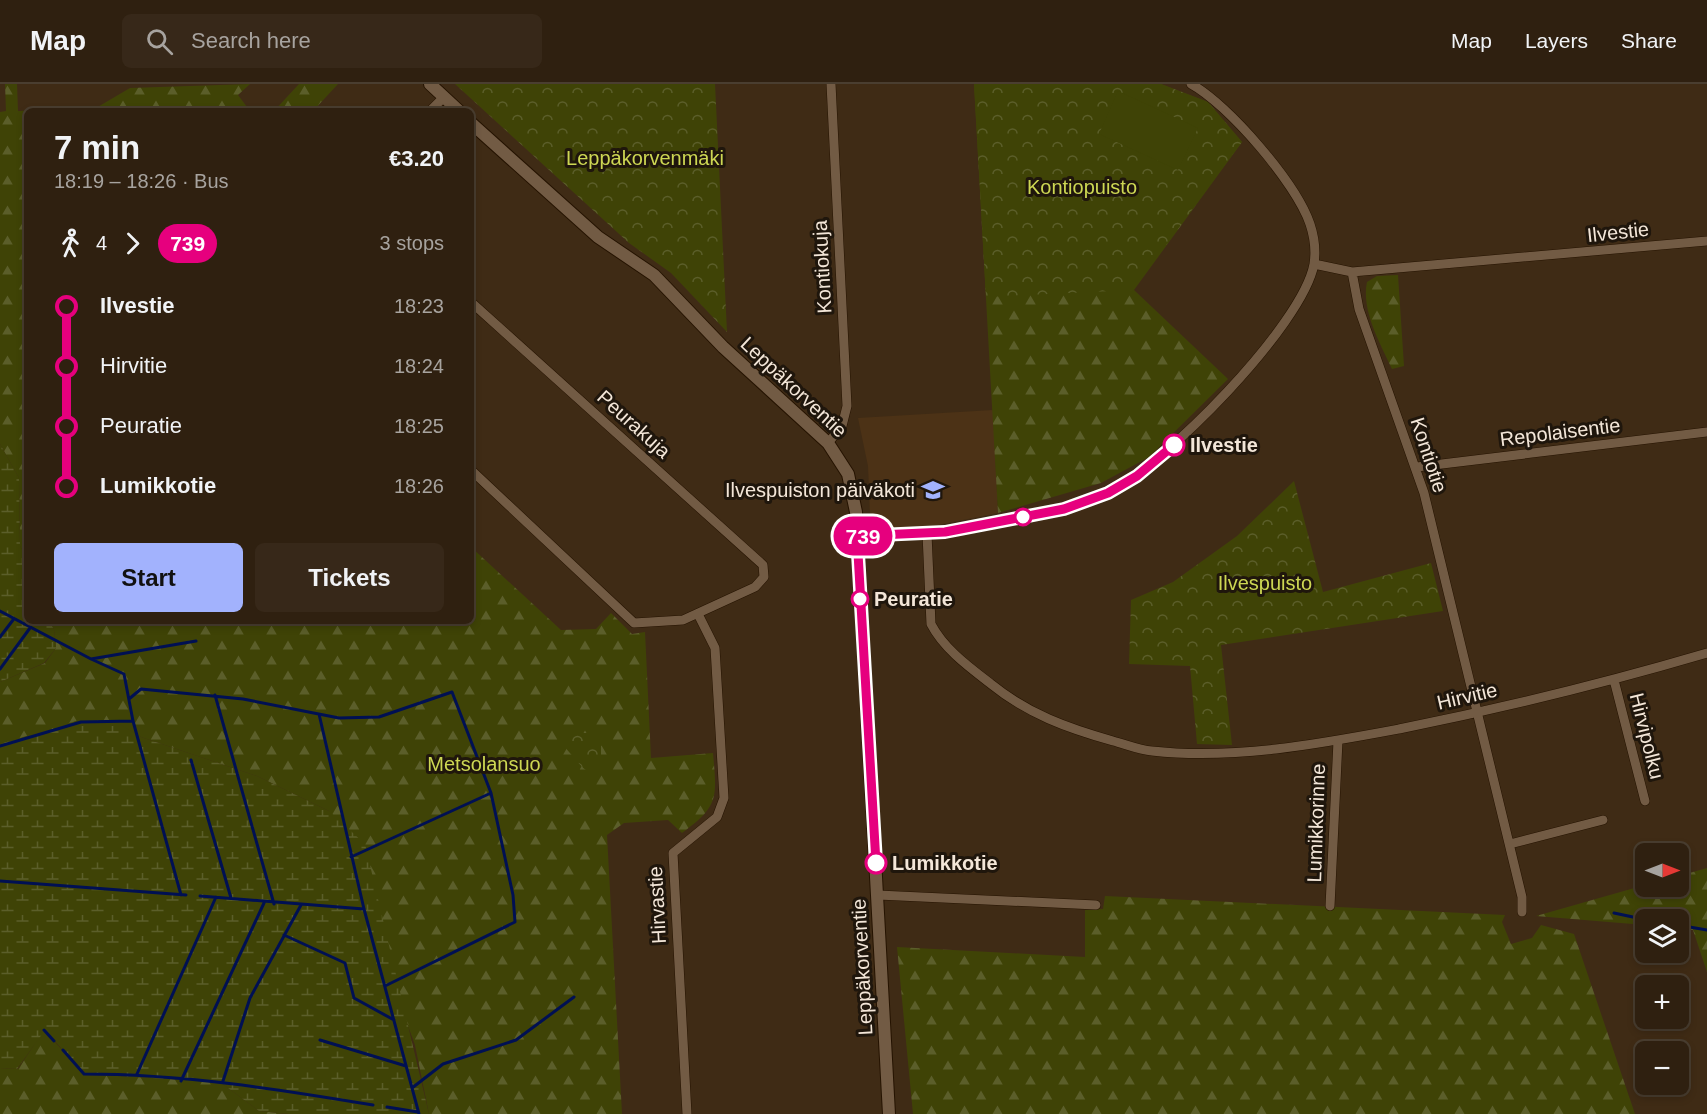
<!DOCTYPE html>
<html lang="en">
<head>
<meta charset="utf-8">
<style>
	body { margin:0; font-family:Arial,sans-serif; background:#372819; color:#f1f3f6; height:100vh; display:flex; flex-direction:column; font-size:22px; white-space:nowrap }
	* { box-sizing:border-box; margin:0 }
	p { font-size:20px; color:#a7a39f }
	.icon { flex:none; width:33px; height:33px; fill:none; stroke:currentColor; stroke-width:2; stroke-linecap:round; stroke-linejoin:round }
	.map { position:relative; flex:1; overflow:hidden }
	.sheet { position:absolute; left:24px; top:24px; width:450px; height:516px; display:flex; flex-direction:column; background:#2f2010; border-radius:9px; box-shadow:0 3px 9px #0003,0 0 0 2px #4a3e30 }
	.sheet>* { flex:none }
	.badge { padding:0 12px; border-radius:20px; font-size:21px; line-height:39px }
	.needle { width:39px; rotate:90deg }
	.controls { position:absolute; left:1635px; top:759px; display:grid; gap:12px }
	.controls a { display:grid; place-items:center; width:54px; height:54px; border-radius:9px; background:#2f2010; box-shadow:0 3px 9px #0003,0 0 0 2px #4a3e30; font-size:30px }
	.map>.badge { position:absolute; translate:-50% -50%; box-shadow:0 0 0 3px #fff }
	.legs { display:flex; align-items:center; gap:9px; height:66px; padding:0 30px; font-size:20px }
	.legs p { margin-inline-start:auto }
	.summary { display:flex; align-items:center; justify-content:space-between; height:102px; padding:0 30px }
	h1 { font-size:33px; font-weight:700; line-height:45px }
	.action { display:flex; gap:12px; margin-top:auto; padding:12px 30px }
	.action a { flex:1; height:69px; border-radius:9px; background:#a2b2fd; color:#111; font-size:24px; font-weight:700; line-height:69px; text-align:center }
	.action a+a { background:#372819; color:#f1f3f6 }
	ul { padding:0 30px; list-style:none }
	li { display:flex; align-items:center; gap:21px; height:60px; font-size:22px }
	li i { display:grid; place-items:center; width:9px; height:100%; margin:0 8px; background:currentColor }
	li i::after { content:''; width:15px; height:15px; margin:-8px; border:4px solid; border-radius:50%; background:#2f2010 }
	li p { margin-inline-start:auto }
	li:first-child i { background:linear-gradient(#0000 50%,currentColor 0) }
	li:last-child i { background:linear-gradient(currentColor 50%,#0000 0) }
	header { display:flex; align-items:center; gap:36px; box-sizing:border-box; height:84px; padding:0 30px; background:#2f2010; border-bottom:2px solid #4a3e30 }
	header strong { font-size:28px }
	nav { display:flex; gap:33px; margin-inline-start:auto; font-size:21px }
	.search { width:420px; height:54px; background:#372819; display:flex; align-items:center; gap:15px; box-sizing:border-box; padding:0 21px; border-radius:9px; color:#a7a39f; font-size:22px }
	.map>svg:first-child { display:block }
	.built { fill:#4c3216 }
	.forest { fill:url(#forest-firs) }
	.wetland { fill:url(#wetland-marsh) }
	.park { fill:url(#park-crowns) }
	.garden { fill:#3f4306 }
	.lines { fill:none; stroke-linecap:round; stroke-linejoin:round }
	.stream { stroke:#001053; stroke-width:3 }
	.minor-casing { stroke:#251300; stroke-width:10 }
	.tertiary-casing { stroke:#251300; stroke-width:14 }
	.minor { stroke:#725b44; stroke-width:9 }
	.tertiary { stroke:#725b44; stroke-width:12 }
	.line-1-casing { stroke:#fff; stroke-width:14 }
	.line-1 { stroke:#e6007e; stroke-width:9 }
	.stop-1-dot { fill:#fff; stroke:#e6007e; stroke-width:3 }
	.labels { text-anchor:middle; stroke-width:6; stroke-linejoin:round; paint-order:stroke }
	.park-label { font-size:20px; fill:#cdd753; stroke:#1f160c }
	.street-label { font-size:20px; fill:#f3e6d8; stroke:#1f160c }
	.stop-label { font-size:20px; font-weight:bold; fill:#f3e6d8; stroke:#1f160c; text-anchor:start }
	.poi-label { font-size:20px; fill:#f3e6d8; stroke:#1f160c; text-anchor:end }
</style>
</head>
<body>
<header>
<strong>Map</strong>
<div class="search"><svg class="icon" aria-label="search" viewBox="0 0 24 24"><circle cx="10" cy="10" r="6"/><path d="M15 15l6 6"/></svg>Search here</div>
<nav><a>Map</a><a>Layers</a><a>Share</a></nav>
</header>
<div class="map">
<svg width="1707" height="1030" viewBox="0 0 1707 1030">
	<defs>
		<pattern id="forest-firs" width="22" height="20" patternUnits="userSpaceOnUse" patternTransform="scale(1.5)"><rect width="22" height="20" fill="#3f4306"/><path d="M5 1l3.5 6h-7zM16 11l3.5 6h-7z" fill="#5b5e2a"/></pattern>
		<pattern id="wetland-marsh" width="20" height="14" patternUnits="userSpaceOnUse" patternTransform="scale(1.5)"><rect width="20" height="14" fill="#3f4306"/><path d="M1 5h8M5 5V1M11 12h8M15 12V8" fill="none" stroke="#5b5e2a"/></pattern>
		<pattern id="park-crowns" width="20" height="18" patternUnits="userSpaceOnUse" patternTransform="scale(1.5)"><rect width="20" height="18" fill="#3f4306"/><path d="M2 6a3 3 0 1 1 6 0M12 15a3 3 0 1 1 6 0" fill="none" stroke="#5b5e2a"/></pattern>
	</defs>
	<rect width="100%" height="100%" fill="#3f2b15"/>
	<!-- built -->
	<path class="built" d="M993,326L998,429L928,443L883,445L874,440L870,431L868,382L858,334Z"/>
	<!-- forest -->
	<path class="forest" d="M5,0H17L18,27L96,24L130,4L250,0L238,11L250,27H27V474L20,462L19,394L0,360V28L6,27Z
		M299,0H338L313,27H274Z
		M974,0H1161L1208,18L1242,58L1134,206L1228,295L1149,373L1101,399L998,429Z
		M1398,191L1404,282L1392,285C1380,259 1361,226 1367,198L1377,192Z
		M471,463L561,546L596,545L611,529L632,550L645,548L651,674L713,669C717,714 719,722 682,749L668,736L624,739L607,751L622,1030H429L415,961L329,727L257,692L141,653L114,637L0,660V598L45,579L56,564L54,545L48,537H471Z
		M1707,784V888L1693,846L1679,844L1678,836H1646L1645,841L1536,832L1645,801L1678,802L1679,792Z
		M1105,812L1505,831L1502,838L1511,860L1532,854L1541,841L1574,850L1635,1030H913L897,863L1085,873V826L1103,825Z
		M44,946L84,990L220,998L259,1027L288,1030H0V984L18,985Z"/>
	<!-- wetland -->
	<path class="wetland" d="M0,350V360L19,394L20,462L27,474V537H48L54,545L56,564L44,579L0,598Z
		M79,636L115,637L141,653L257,692L329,727L365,760L429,1030H289L259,1027L220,998L84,990L45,946L17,985L0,984V660Z"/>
	<!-- park -->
	<path class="park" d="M455,0H715L727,248L671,189L629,159Z
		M974,0H1161L1208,18L1242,58L1133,206L986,213Z
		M1294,397L1323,508L1431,479L1443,527L1221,561L1232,661L1197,660L1190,582L1129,580L1131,516L1173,498L1237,452Z
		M578,649H592L601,657V678L591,690L582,683L563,661L564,654Z"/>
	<!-- garden -->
	<path class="garden" d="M1118,7L1198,44L1178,86L1099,50Z"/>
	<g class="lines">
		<!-- stream -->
		<path class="stream" d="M0,527L91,575L196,557
			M0,553L13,536
			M91,575L124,590L133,637L181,811
			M0,585L30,544
			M215,611L274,820
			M129,615L141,605L243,615L339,634L379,633L452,608L491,709L513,811L515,838L385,902
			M319,630L364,825L419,1030
			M0,662L81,638L133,637
			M191,676L231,814
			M351,773L491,709
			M0,797L186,811
			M200,812L364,825
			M1614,829L1647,836
			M1678,841L1707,846
			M284,851L345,879L354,914L394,936
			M44,946L54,957
			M320,956L406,982
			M63,966L84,990C182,990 277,1005 373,1021
			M137,990L216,813
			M181,997L264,819
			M223,997L250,914L301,821
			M412,1004L443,980L516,956L574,913
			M387,1023L418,1028"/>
		<!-- minor casing -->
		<g class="minor-casing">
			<path id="minor" d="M430,27L444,13
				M1314,180L1352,188L1359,225L1424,409L1522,813V828
				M1352,188L1707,157
				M471,218L763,481L764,493L755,503L683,536L634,539L471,386
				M828,359L842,342L847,322L831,0
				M1417,383L1707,348
				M927,450L931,540C944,565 969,583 991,600C1028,630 1067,644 1113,657C1125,660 1139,666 1152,667C1234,676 1319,660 1399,645C1503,624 1605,599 1707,569
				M857,452C886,451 915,452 944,449C969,445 994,438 1019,433C1049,428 1079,422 1107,409C1163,383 1303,241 1314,180C1316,167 1314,152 1310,140C1296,99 1228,20 1191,0
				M1614,596L1645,717
				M1510,760L1603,736
				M878,811L1096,821
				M1330,822L1338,657
				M687,1030L673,769L717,733L724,714L715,564L698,530"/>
		</g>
		<!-- tertiary casing -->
		<g class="tertiary-casing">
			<path id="tertiary" d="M430,0L459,27
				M471,39L598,153L654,191L723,263L828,359L848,390L856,428L889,1030"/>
		</g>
		<!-- minor -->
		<use href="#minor" class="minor"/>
		<!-- tertiary -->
		<use href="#tertiary" class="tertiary"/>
	</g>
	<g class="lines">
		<!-- line-1 casing -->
		<g class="line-1-casing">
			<path id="line-1" d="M876,779L857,452L945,448L1064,425L1108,409L1137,392L1174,361"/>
		</g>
		<!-- line-1 -->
		<use href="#line-1" class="line-1"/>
	</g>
	<!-- icons -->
	<defs>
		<g id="school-bare" transform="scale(1.8)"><path d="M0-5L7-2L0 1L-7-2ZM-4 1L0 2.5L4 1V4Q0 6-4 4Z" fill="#a2b2fd" stroke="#1f160c" stroke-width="2.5" paint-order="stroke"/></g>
	</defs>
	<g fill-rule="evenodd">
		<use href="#school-bare" x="933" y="406"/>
	</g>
	<!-- markers -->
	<g class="stop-1-dot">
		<circle cx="1174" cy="361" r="10"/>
		<circle cx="1023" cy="433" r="8"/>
		<circle cx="860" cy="515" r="8"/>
		<circle cx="876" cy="779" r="10"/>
	</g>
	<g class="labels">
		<!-- park labels -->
		<g class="park-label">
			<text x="645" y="81">Leppäkorvenmäki</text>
			<text x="1082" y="110">Kontiopuisto</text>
			<text x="1265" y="506">Ilvespuisto</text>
			<text x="484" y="687">Metsolansuo</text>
		</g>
		<!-- street labels -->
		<g class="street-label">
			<text transform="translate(1618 148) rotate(-6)" y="7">Ilvestie</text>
			<text transform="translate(822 183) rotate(-93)" y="7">Kontiokuja</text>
			<text transform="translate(794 303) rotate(43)" y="7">Leppäkorventie</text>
			<text transform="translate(634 340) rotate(42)" y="7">Peurakuja</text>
			<text transform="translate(1560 348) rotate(-7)" y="7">Repolaisentie</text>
			<text transform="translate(1429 371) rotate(72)" y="7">Kontiotie</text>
			<text transform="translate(1467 612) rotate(-13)" y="7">Hirvitie</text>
			<text transform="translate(1647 652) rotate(76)" y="7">Hirvipolku</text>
			<text transform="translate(1316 739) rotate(-88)" y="7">Lumikkorinne</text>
			<text transform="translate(657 821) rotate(-93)" y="7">Hirvastie</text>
			<text transform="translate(862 883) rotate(-93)" y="7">Leppäkorventie</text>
		</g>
		<!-- stop labels -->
		<g class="stop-label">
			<text x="1190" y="368">Ilvestie</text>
			<text x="874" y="522">Peuratie</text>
			<text x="892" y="786">Lumikkotie</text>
		</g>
		<!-- poi labels -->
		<g class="poi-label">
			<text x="915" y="413">Ilvespuiston päiväkoti</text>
		</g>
	</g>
</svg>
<div class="controls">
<a><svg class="needle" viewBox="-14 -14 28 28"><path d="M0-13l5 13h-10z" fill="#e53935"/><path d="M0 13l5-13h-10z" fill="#a7a39f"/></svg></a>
<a><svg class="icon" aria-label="layers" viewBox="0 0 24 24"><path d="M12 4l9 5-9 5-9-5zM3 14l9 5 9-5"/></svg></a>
<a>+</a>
<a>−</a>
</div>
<b class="badge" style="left:863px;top:452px;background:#e6007e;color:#fff">739</b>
<section class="sheet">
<div class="summary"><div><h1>7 min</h1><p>18:19 – 18:26 · Bus</p></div><b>€3.20</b></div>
<div class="legs"><svg class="icon" aria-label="walk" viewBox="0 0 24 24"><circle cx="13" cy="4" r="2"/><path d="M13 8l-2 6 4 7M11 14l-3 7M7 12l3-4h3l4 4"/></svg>4<svg class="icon" aria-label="forward" viewBox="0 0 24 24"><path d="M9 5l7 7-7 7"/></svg><b class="badge" style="background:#e6007e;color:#fff">739</b><p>3 stops</p></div>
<ul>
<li><i style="color:#e6007e"></i><b>Ilvestie</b><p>18:23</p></li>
<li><i style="color:#e6007e"></i><span>Hirvitie</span><p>18:24</p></li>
<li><i style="color:#e6007e"></i><span>Peuratie</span><p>18:25</p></li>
<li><i style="color:#e6007e"></i><b>Lumikkotie</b><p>18:26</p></li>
</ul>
<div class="action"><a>Start</a><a>Tickets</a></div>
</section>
</div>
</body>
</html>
